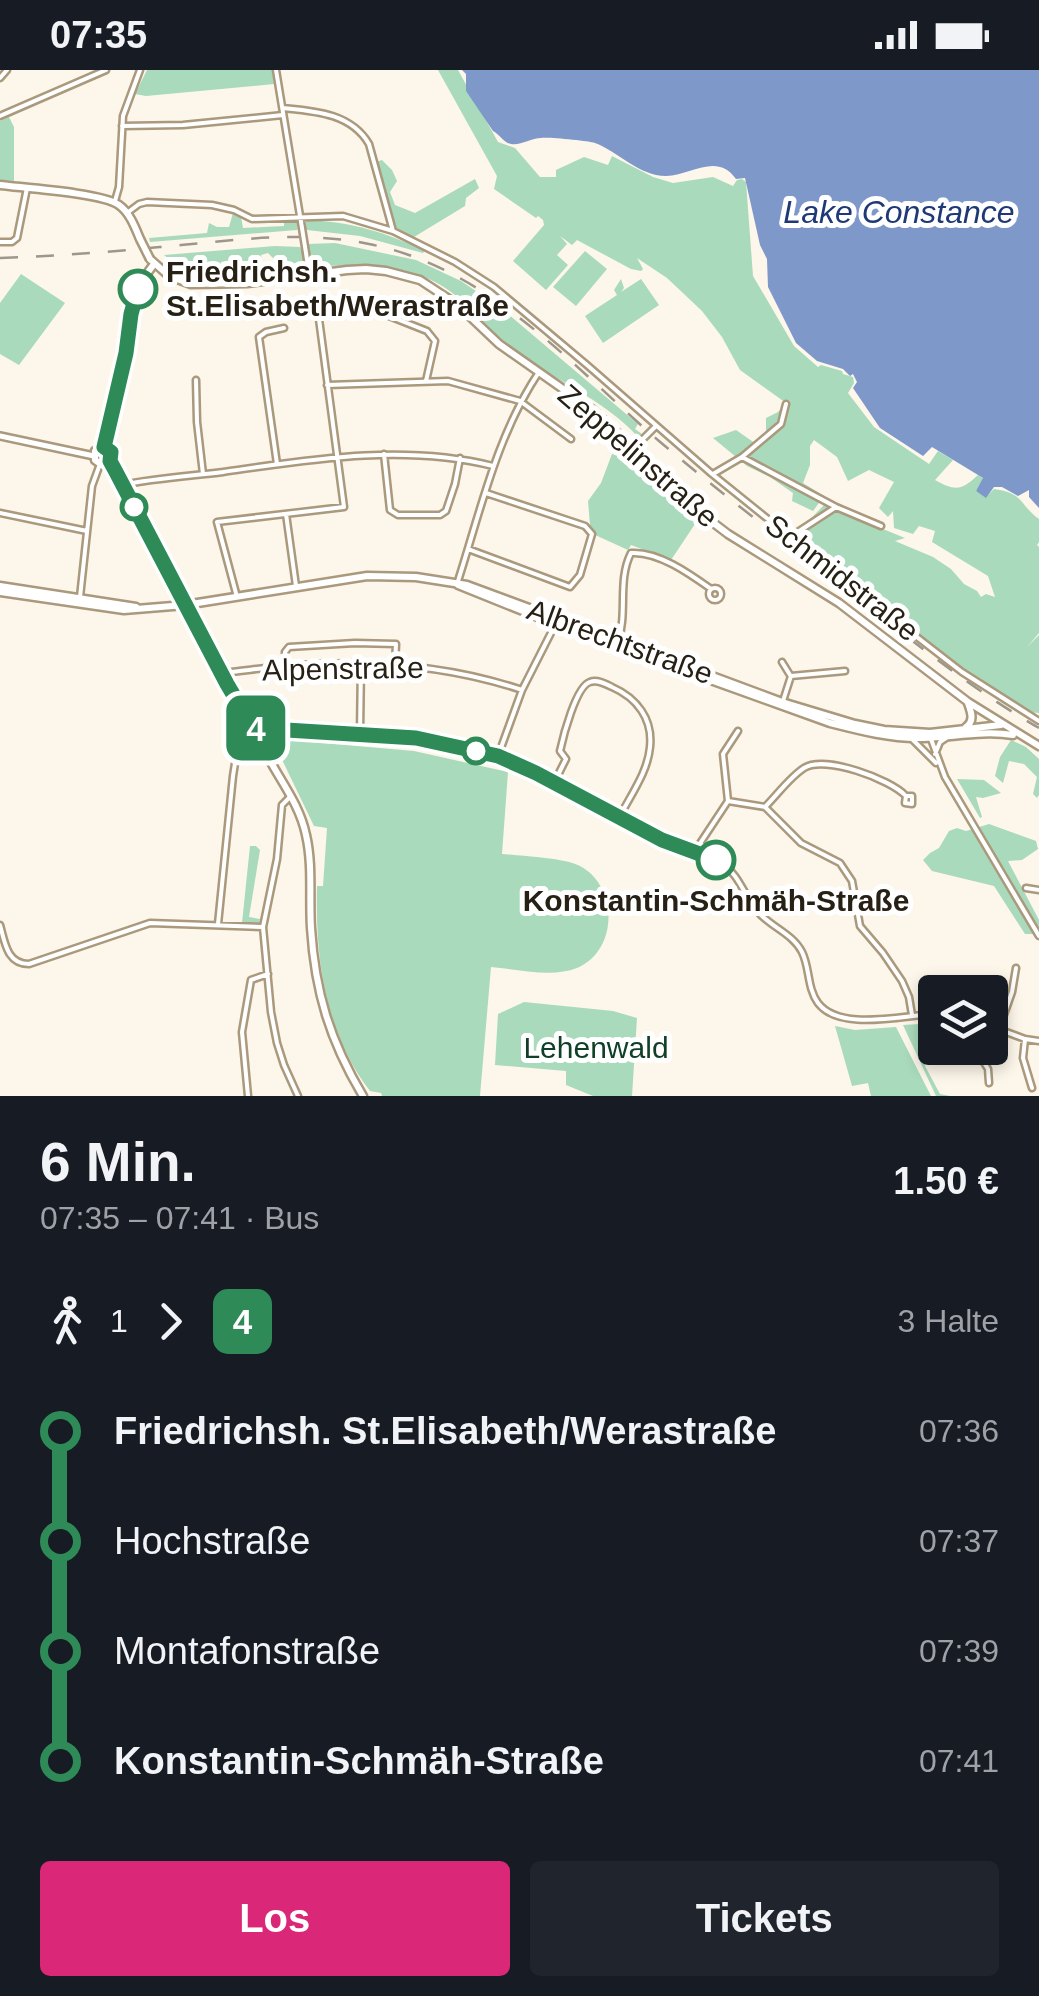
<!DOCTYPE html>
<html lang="de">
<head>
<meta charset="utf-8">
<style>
	body { margin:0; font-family:Helvetica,sans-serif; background:#20242c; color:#f1f3f6; height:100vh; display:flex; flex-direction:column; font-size:38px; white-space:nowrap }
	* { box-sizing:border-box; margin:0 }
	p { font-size:32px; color:#9ea1a6 }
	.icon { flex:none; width:55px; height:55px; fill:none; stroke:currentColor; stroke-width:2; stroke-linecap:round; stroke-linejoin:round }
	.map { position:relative; height:1026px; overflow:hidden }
	.panel { display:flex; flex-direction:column; background:#171b24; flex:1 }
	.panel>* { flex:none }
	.badge { padding:0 20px; border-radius:15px; font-size:35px; line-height:65px }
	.fabs { position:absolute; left:918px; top:905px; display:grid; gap:20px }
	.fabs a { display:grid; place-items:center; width:90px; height:90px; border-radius:10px; background:#171b24; box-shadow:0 5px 15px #0003; font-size:50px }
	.map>.badge { position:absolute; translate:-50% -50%; box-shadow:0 0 0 5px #fff }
	.legs { display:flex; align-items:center; gap:15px; height:110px; padding:0 40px; font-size:32px }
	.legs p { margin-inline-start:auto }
	.overview { display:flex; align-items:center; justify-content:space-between; height:170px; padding:0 40px }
	h1 { font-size:55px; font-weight:800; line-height:75px }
	.cta { display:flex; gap:20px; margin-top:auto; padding:20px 40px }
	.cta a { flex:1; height:115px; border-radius:10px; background:#db2777; color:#fff; font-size:40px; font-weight:800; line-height:115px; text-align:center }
	.cta a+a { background:#20242c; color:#f1f3f6 }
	ul { padding:0 40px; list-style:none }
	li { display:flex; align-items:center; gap:35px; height:110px; font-size:38px }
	li i { display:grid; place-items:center; width:15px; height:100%; margin:0 12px; background:currentColor }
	li i::after { content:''; width:25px; height:25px; margin:-12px; border:8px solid; border-radius:50%; background:#171b24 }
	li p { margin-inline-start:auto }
	li:first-child i { background:linear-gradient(#0000 50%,currentColor 0) }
	li:last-child i { background:linear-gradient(currentColor 50%,#0000 0) }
	.status { display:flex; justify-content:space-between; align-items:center; height:70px; padding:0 50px; background:#171b24; direction:ltr }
	.status svg { height:28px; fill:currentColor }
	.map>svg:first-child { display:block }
	.green { fill:#a9dabb }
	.water { fill:#7f98ca }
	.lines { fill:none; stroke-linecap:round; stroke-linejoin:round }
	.minor-casing { stroke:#aa997d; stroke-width:9 }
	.tertiary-casing { stroke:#aa997d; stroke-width:10 }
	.secondary-casing { stroke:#aa997d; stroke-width:11 }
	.minor { stroke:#fff; stroke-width:4 }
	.tertiary { stroke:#fff; stroke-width:5 }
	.secondary { stroke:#fff; stroke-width:6 }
	.rail { stroke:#9d968a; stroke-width:2.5; stroke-dasharray:18 18; stroke-linecap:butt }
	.minor-bridge-casing { stroke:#aa997d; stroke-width:9; stroke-linecap:butt }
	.secondary-bridge-casing { stroke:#aa997d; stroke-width:11; stroke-linecap:butt }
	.minor-bridge { stroke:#fff; stroke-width:4 }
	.secondary-bridge { stroke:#fff; stroke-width:6 }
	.line-1-casing { stroke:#fff; stroke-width:22 }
	.line-1 { stroke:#2e8b57; stroke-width:15 }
	.stop-1-dot { fill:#fff; stroke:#2e8b57; stroke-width:5 }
	.labels { text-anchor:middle; stroke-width:10; stroke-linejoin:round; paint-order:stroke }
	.stop-label { font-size:30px; font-weight:bold; fill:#272015; stroke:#fff; text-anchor:start }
	.street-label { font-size:30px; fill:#272015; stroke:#fff }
	.park-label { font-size:30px; fill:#114028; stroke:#fff }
	.water-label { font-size:32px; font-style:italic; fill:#1f3977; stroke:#fff }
</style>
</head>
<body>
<div class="status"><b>07:35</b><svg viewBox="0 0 49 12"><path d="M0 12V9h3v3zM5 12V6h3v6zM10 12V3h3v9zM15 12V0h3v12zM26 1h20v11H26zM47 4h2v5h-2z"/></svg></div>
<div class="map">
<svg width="1039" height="1026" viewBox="0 0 1039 1026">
	<rect width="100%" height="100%" fill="#fdf6ea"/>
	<!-- green -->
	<path class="green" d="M147,0H272L274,14L146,26L135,24Z
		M438,0H458L498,72L515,78L540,107H556V100L584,87L608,95L612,86L653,107L673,113L713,107L733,116L737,110L742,109L746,112L753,206L794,276L818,297L821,295L842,301L843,304L853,307L854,313L848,323L874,357L929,394L938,381L953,390L935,410C955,421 961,421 978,405L984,409L976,421L986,427L994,419C1025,423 1019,435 1039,449V472L1037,475L1039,477V563L1028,576L1039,565V643L1028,642L925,575L793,467L824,435L905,468L895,471L933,487L951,499L964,514L977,521L981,527L986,524L995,527L988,506L932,472L935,461L919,456L913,464L894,458L893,441L888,447L879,438L894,412L869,400L848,411L837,387L814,370L810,376V395L803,413L824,426L813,441L792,431L793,423L770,407L747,396L713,368L736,360L759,376L766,361V348L778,342L786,333L740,300L722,267L702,241L667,208L637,188L643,199L641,201L631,199L577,170L572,175L560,166L567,174L557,185L568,195L546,220L513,191L544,155L543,150L538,146L536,148L494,119L497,106Z
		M9,47L14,57V111L0,110V51Z
		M382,90L392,100L397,111L390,122L395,135L415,143L475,109L479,118L466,128L465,136L414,167L395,157L376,92Z
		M233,143L241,147L243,158L284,156V152L294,151L298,154L297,160L150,172L149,168L207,163L209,153L217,157H229Z
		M308,150C352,152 385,162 425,181L423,183L360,166L307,160L305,153Z
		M335,173L416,190L461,211L501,238L638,354L635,359L642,364L638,367C604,329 551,309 511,278C485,258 465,227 435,212C397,193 354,196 313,196L308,174Z
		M275,176L300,177L305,185L304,200L278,203V193L268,183L261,185L262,191C248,193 238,188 221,192L222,204L226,209C213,206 172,193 164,185Z
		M585,181L607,199L576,236L553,217Z
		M21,204L65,233L19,295L0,284V233Z
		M621,209L624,218L621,222L641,209L659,235L603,273L585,246L617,225L614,220Z
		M615,376L697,451L671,490L631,475L628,480L593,464L590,455L588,431L601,413Z
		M276,669L414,681L508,702L502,784C521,786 565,788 580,796C618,816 619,880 577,898C552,908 517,899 491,897L480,1026H382L381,1023L370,1021C325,963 315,889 317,816H323L327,758L314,756L273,671Z
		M1011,670L1026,677L1039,689V725L1037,728L1033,724L1037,707L1024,694L1009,691L1003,713L995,706L1000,687Z
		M957,709L984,710L1001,723L983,728L976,727L982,747L980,748Z
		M989,754L1036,771L1038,779L1022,790L1008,791L1039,850V864H1025L994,816L932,801L923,790L930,783L939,778L949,761L957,758L966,761Z
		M250,776H256L260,780L249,847L260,849L259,854L242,853Z
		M524,932L613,941L637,948L632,1026H593L566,1015V1001L495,995L498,944Z
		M920,954L931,981L925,996L940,1024L950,1026H936L903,955Z
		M835,956L855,960L896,957L931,1026H871L868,1013L852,1016Z"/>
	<!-- water -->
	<path class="water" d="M462,0H1039V438L1029,427V420L1018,426L1002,417H994L986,428L976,421L983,408L932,377L923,386L880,358L853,318L857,312L853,304L850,306L843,299L817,291L796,273L768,217L767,189L760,175L745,108L736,109C717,82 692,105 666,106C639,106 619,82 595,73C589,71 549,67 541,68C531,68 520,76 511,74C504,73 499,64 493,61L466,21V4Z"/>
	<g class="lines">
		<!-- minor casing -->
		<g class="minor-casing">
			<path id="minor" d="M276,0L302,158
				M0,8L7,0
				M283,38C314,41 351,43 369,74L393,161
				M0,46L106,0
				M122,56L183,55L283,45
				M115,131L119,117L123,46L140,0
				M127,143L139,134L147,132L212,135L234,140L252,149L343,146L393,161L455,192L494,217L587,295L712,404L846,512L962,602L1039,651
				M0,172H12L17,168L27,118
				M306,183L309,203
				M379,242L427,261L435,271L426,311
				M196,310L197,352L203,404
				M327,315L448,311L520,331L571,369
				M634,378L655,357
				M384,384L390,440L398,445H440L446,441L455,414L460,388
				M742,387L836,437L881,456
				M277,394L259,267L266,262L284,258
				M713,404L742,387L781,354L786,334
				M122,415C155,408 190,406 223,402C313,389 404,374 493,396
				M0,443L87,461
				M286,444L296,516
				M790,467L836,437
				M468,479L570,517L580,505L592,464L585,456L486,423
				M458,511C481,439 497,365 539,302
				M709 524a6 6 0 1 1 12 0a6 6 0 1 1-12 0Z
				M80,527L92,416L100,394
				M237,527L217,452L344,437L317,234
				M618,572C628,542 617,511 631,483C658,481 690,504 711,519
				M782,592L790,605
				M286,596L285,582L289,577L355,573L396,574L395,595
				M222,603C242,601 263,598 284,596C364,589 445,594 522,620
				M783,631L791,606L845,601
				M261,659C289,658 317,661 345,662C397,665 453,669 502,688C552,708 597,737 645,761C669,773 700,777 722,793C740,806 744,826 758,842C771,857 793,864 802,882C810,898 807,918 818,933C840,962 903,945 935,944
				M360,663L361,594
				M911,668L936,693
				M931,669L945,707L1039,866
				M935,684L940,672L946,668
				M498,686L522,620L556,553
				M555,711L566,689L560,681C563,667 576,616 590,612C597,609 606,614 612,617C637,628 653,649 650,677C648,702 630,726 619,748
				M291,726L282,735L277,789L263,857L271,942L277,973L284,995L298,1026
				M728,731L765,737L801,773L840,793L852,811L860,856L883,883L902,911L909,927L912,945
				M765,737C777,725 790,707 804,698C825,685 890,709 906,726H912V734L905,733L906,726
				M695,781L728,731L723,684L738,661
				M1026,818L1039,820
				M218,854L233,706L236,687L245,672
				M0,855C5,873 7,894 29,894L150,853L263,857
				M990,956L1025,969L1039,971
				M999,959L1012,922L1016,898
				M1025,969L1023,988L1032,1018
				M975,978L988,999L989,1013
				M248,1026L242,962L251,910L268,904"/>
		</g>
		<!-- tertiary casing -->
		<g class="tertiary-casing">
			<path id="tertiary" d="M0,366L94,386"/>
		</g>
		<!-- secondary casing -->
		<g class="secondary-casing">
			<path id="secondary" d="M0,115C24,118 102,123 119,135C130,143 135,157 140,169
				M150,189L169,206L191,214L247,213L347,200L366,199L386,201L420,210L458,235L499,274L593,340L707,448L728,464L839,533L968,632L1039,676
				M104,377L111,382V393L227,614L253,658
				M104,377C111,346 120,315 126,284C132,251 132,221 154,194
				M104,377L95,381V390L102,395L110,391
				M458,515L555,554L830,653C858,660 887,668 917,668C949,668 981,660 1013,665
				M0,516L136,537
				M0,522L124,540L185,535L367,506L416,507L467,515L782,632L855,654L884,660L930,663L1001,655
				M244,644L246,675L256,679L263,673L265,666L261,659L253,658L246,662
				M966,657C975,651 971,642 968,633
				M262,675C276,706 299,731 306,765C313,795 309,827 311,858C315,922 330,971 363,1026"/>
		</g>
		<!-- minor -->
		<use href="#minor" class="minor"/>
		<!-- tertiary -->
		<use href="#tertiary" class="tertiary"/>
		<!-- secondary -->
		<use href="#secondary" class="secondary"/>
		<!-- rail -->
		<path class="rail" d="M0,188C61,186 121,181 181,175C243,169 307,161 369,174C489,198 570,294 659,371C723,425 789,475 855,526C914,572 973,620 1039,658"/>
		<!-- minor-bridge casing -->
		<g class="minor-bridge-casing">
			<path id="minor-bridge" d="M302,158L306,183"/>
		</g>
		<!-- secondary-bridge casing -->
		<g class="secondary-bridge-casing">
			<path id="secondary-bridge" d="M140,169L150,189"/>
		</g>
		<!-- minor-bridge -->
		<use href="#minor-bridge" class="minor-bridge"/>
		<!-- secondary-bridge -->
		<use href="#secondary-bridge" class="secondary-bridge"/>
	</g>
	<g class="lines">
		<!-- line-1 casing -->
		<g class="line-1-casing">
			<path id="line-1" d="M138,219L131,244L126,283L104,377L111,382L110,391L116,402L227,614L253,658L416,668L498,686L536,703L662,770L716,790"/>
		</g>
		<!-- line-1 -->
		<use href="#line-1" class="line-1"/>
	</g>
	<!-- markers -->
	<g class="stop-1-dot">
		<circle cx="138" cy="219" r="18"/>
		<circle cx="134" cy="437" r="12"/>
		<circle cx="476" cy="681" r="12"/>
		<circle cx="716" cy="790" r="18"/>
	</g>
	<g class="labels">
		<!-- stop labels -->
		<g class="stop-label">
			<text x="166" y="212">Friedrichsh.<tspan x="166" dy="34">St.Elisabeth/Werastraße</tspan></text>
			<text x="716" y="841" text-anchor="middle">Konstantin-Schmäh-Straße</text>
		</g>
		<!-- street labels -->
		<g class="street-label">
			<text transform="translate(638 386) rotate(41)" y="10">Zeppelinstraße</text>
			<text transform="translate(842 508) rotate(38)" y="10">Schmidstraße</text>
			<text transform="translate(620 572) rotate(20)" y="10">Albrechtstraße</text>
			<text transform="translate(343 599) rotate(-1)" y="10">Alpenstraße</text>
		</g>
		<!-- park labels -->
		<g class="park-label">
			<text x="596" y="988">Lehenwald</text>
		</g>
		<!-- water labels -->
		<g class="water-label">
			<text x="899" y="153">Lake Constance</text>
		</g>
	</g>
</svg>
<div class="fabs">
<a><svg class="icon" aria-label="layers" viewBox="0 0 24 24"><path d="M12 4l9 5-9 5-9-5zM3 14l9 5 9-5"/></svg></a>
</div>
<b class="badge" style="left:256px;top:658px;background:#2e8b57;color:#fff">4</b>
</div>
<section class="panel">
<div class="overview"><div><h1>6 Min.</h1><p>07:35 – 07:41 · Bus</p></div><b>1.50 €</b></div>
<div class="legs"><svg class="icon" aria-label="walk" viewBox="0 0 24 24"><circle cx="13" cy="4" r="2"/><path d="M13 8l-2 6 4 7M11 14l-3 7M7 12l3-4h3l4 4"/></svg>1<svg class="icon" aria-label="forward" viewBox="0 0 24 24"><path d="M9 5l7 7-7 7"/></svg><b class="badge" style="background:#2e8b57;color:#fff">4</b><p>3 Halte</p></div>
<ul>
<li><i style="color:#2e8b57"></i><b>Friedrichsh. St.Elisabeth/Werastraße</b><p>07:36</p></li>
<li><i style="color:#2e8b57"></i><span>Hochstraße</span><p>07:37</p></li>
<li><i style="color:#2e8b57"></i><span>Montafonstraße</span><p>07:39</p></li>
<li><i style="color:#2e8b57"></i><b>Konstantin-Schmäh-Straße</b><p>07:41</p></li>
</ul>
<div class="cta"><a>Los</a><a>Tickets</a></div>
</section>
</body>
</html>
